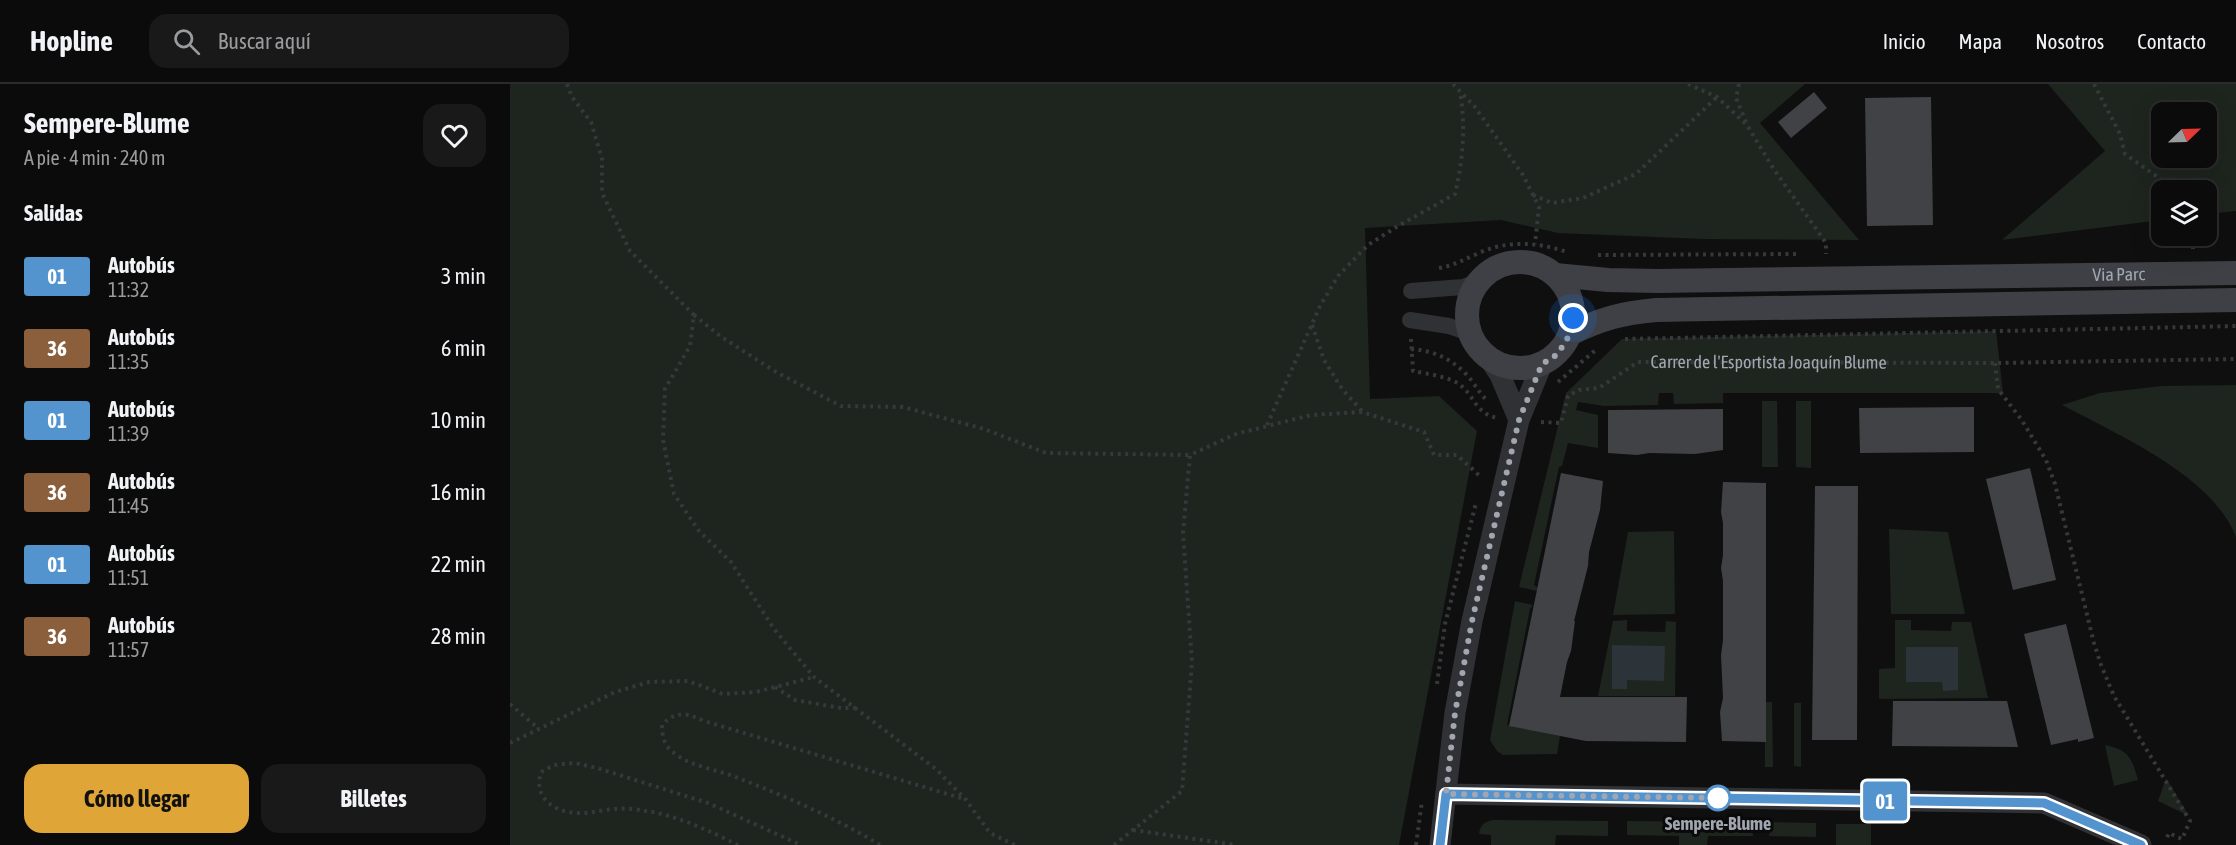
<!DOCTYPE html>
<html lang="es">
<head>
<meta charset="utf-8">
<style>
	body { margin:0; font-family:"Asap Condensed",sans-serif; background:#19191a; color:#f1f3f6; height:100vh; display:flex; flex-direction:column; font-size:22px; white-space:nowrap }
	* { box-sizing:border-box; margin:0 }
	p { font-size:20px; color:#9a9b9d }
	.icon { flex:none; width:33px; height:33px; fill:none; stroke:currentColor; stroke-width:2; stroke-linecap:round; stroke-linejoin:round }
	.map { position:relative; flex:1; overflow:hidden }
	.side { display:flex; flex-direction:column; background:#0b0b0c; width:510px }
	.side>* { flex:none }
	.badge { padding:0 12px; border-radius:4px; font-size:21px; line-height:39px }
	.needle { width:39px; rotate:67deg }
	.controls { position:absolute; left:1641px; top:18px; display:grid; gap:12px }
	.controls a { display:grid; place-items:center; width:66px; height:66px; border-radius:12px; background:#0b0b0c; box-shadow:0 6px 24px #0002,0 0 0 2px #2b2b2d; font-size:30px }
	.you { position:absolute; width:30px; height:30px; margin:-15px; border:4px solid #fff; border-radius:50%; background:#1a73e8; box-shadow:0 0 0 9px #1a73e833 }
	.map>.badge { position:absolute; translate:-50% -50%; box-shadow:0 0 0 3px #fff }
	h2 { padding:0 24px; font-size:22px; line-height:54px }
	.round { display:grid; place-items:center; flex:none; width:63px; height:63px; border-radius:18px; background:#19191a }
	.summary { display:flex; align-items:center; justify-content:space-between; height:102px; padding:0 24px }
	h1 { font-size:28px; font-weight:700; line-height:45px }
	.cta { display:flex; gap:12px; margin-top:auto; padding:12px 24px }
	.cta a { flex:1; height:69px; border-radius:18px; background:#e0a537; color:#111; font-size:24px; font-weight:700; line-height:69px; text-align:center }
	.cta a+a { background:#19191a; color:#f1f3f6 }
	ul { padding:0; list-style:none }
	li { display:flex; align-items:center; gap:18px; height:72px; padding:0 24px }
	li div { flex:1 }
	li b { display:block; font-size:22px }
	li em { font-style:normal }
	li .badge { min-width:66px; font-weight:700; text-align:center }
	header { display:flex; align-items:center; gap:36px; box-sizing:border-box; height:84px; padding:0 30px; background:#0b0b0c; border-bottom:2px solid #2b2b2d }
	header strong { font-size:28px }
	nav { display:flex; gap:33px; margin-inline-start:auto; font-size:21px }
	.search { width:420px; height:54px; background:#19191a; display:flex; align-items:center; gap:15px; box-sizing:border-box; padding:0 21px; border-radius:18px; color:#9a9b9d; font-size:22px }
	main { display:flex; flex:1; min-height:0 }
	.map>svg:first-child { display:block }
	.green { fill:#1e241e; fill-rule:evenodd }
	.water { fill:#2c3339 }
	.building { fill:#404246 }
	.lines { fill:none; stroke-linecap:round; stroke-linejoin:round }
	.path { stroke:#37383c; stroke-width:4; stroke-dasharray:3 4.5; stroke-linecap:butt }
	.minor { stroke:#303135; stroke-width:16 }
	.tertiary { stroke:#303135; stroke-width:21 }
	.secondary { stroke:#3f4045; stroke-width:24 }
	.line-casing { stroke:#fff; stroke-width:14 }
	.line { stroke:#5393ce; stroke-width:9 }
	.walk { stroke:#a1a6b0; stroke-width:6; stroke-dasharray:0 10.8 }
	.stop-dot { fill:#fff; stroke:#5393ce; stroke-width:3 }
	.labels { text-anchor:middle; stroke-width:6; stroke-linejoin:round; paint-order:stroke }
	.street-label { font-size:18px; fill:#a1a6b0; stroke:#0a0a0b }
	.stop-label { font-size:18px; font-weight:bold; fill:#a1a6b0; stroke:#0a0a0b }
</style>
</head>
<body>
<header>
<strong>Hopline</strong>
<div class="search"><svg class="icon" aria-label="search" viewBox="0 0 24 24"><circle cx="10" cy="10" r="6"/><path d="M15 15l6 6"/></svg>Buscar aquí</div>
<nav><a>Inicio</a><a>Mapa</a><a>Nosotros</a><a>Contacto</a></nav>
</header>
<main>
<section class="side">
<div class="summary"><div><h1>Sempere-Blume</h1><p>A pie · 4 min · 240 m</p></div><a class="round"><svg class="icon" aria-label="heart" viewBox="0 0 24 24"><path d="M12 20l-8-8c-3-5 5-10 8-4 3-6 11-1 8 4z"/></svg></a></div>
<h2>Salidas</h2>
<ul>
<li><span class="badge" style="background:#5393ce;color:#fff">01</span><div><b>Autobús</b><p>11:32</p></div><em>3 min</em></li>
<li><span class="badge" style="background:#8b5e3c;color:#fff">36</span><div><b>Autobús</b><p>11:35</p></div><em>6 min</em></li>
<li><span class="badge" style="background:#5393ce;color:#fff">01</span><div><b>Autobús</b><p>11:39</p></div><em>10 min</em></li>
<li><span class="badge" style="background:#8b5e3c;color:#fff">36</span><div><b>Autobús</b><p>11:45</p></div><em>16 min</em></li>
<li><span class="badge" style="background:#5393ce;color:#fff">01</span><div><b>Autobús</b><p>11:51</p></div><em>22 min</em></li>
<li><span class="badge" style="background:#8b5e3c;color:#fff">36</span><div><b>Autobús</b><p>11:57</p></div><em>28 min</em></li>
</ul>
<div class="cta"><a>Cómo llegar</a><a>Billetes</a></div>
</section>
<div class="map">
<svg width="1726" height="761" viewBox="0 0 1726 761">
	<rect width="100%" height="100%" fill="#0f0f10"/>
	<!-- green -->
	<path class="green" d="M0,0H1295L1250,39L1349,156L1194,155L1048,149L991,136L855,144L860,315L929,312L967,347L889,761H0Z
		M1538,0H1726V127L1697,130L1696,106H1652L1651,136L1492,156L1595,67ZM1652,28H1696V74H1652Z
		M1486,247L1493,309H1213V319L1164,320L1163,309H1149L1148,321L1094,322L1068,318L1066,326L1088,331V364L1058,359L1052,382L1049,383L1024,501L1028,504L1027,507L1009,503L1056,309L1112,255Z
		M1726,301V453C1702,391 1608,351 1552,321L1590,309L1652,302Z
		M1252,317H1267L1268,383H1252Z
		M1286,317H1301V384L1286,383Z
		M1379,445L1438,448L1455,530H1381Z
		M1164,447L1165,530L1103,531L1118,448Z
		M1005,517L1023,521L1020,525L997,641L1050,652L1047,670L993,671L987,667L980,656Z
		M1117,536V547L1155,548L1156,537L1166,538L1165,612H1088L1103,537Z
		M1385,536H1401V546L1441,547L1442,538H1461L1478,614L1369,615V585L1385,584Z
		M1255,618H1262L1263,683H1255Z
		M1284,619H1291V683L1284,682Z
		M1595,661C1619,666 1622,674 1628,696L1604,702Z
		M1656,694L1679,732L1648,717Z
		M983,736L1098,737V752L1046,751L1045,761H981V751L969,750C970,741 974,738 983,736Z
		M1117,737L1242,738L1243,752H1198L1197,761H1169V752L1117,751Z
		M1260,738L1306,739V753L1259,752Z
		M1326,740H1361V761H1326Z"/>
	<!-- water -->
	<path class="water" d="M1102,561L1155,562L1154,597L1117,596V605H1102Z
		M1396,563H1448V606L1433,607L1432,598H1396Z"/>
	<!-- building -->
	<path class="building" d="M1304,8L1317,24L1281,54L1268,38Z
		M1421,13L1423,141L1357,142L1355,14Z
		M1464,323V368L1350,369L1349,324Z
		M1213,325V366L1185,370L1139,369L1127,371L1098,369V326Z
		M1520,384L1546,496L1503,506L1476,395Z
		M1051,389L1093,397L1090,426L1079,468L1078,482L1064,537H1065L1061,567L1057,578L1050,613H1177L1176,658L1076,657L999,642Z
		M1213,398L1256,399V658L1212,657L1210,628L1213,614L1211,571L1213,556V497L1211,484L1213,471V439L1211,428Z
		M1305,402H1348L1347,656H1302Z
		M1556,540L1584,654L1568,658V655L1541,661L1514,550Z
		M1383,617H1497L1508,663L1382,662Z"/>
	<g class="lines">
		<!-- path -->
		<g class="path">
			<path d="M57,0L62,13L81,38L92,75V109L120,167L184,231L180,262L155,305L153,356L164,410L189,447L221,478L264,545L304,593L426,685L456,716L480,749L505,761"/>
			<path d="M943,0L965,23L1013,91L1029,123L1025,160"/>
			<path d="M1178,0L1207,13L1237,41L1263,84L1316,159V170"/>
			<path d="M1229,0L1226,14L1236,38"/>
			<path d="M1584,0L1610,50L1615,70L1666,106"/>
			<path d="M1023,111L1042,119L1073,114L1126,90L1207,13"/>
			<path d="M1683,165V152"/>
			<path d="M1088,171L1287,170"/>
			<path d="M929,184C943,182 955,175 969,169C998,156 1027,158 1057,168"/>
			<path d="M184,231L210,252L266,288L331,322L393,323L474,345L536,369L680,371"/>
			<path d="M802,241L814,276L832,305L852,327"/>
			<path d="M901,255L903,287C917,290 937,292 949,300C965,312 965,329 987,334"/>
			<path d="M1115,255L1726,242"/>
			<path d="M901,265C927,267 946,277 962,297C967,304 971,311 977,316"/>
			<path d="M1485,279L1488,305L1511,335L1536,376L1545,400L1584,559L1591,581L1604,612L1680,737L1672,755L1659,749L1656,756"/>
			<path d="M1048,298L1088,264"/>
			<path id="s1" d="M1031,338L1051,339L1058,312L1069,306L1089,304L1128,278L1485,279L1726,275"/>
			<path d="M757,341L810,222L828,192L858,161L888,142L945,110C953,76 956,42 950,8"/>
			<path d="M927,600L935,540L966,419"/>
			<path d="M265,603L285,616L331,624H346"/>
			<path d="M0,620L29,645"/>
			<path d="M0,659L105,608L139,598L178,597L213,610L246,608L304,593"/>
			<path d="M623,746L726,761"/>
			<path d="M228,761C200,747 166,731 136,727C126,725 114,724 103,725C94,726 85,728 76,729C49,731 22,717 31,688L44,681L65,679L87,684L198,719L291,761"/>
			<path d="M370,761C326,734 277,713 228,694C209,686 179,682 164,669C154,662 152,652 152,641C166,626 177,629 194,637L454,715"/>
			<path d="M604,761L672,707L682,578L673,449L680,371L726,350L801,331L852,328L914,348L924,371H947L972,394"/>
			<path d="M906,761L912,717"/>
		</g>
		<!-- minor -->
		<path class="minor" d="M901,207L953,203L967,198
			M900,236L939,242L959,249"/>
		<!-- tertiary -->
		<path class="tertiary" d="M981,277L990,291L1009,336
			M936,710L1534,719L1631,761
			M930,761L945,629L962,537L1009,336L1032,280"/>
		<!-- secondary -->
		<g class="secondary">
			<circle cx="1010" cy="231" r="53"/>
			<path id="s2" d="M1045,191L1098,196L1147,197L1726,189"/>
			<path d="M1060,250C1090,235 1112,229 1146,226L1726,216"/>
		</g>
	</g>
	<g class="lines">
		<!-- line casing -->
		<g class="line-casing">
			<path id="line" d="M930,761L936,710L1534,719L1631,761"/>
		</g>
		<!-- line -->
		<use href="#line" class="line"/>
		<!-- walk -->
		<path class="walk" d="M1063,234L1060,250L1053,262L1044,273L1032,280L1009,336L962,537L945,629L936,710L1208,714"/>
	</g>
	<!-- markers -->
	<circle class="stop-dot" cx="1208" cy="714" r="12"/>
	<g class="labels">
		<!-- street labels -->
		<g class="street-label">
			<text dy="6" stroke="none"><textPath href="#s2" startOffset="564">Via Parc</textPath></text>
			<text dy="6" stroke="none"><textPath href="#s1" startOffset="258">Carrer de l'Esportista Joaquín Blume</textPath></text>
		</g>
		<!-- stop labels -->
		<g class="stop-label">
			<text x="1208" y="746">Sempere-Blume</text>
		</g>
	</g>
</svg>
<div class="controls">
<a><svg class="needle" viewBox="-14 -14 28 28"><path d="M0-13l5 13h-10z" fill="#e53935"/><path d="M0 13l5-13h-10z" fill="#9a9b9d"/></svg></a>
<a><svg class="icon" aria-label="layers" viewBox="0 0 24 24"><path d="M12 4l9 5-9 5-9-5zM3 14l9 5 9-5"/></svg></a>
</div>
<div class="you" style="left:1063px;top:234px"></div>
<b class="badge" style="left:1375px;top:717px;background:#5393ce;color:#fff">01</b>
</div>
</main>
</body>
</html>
